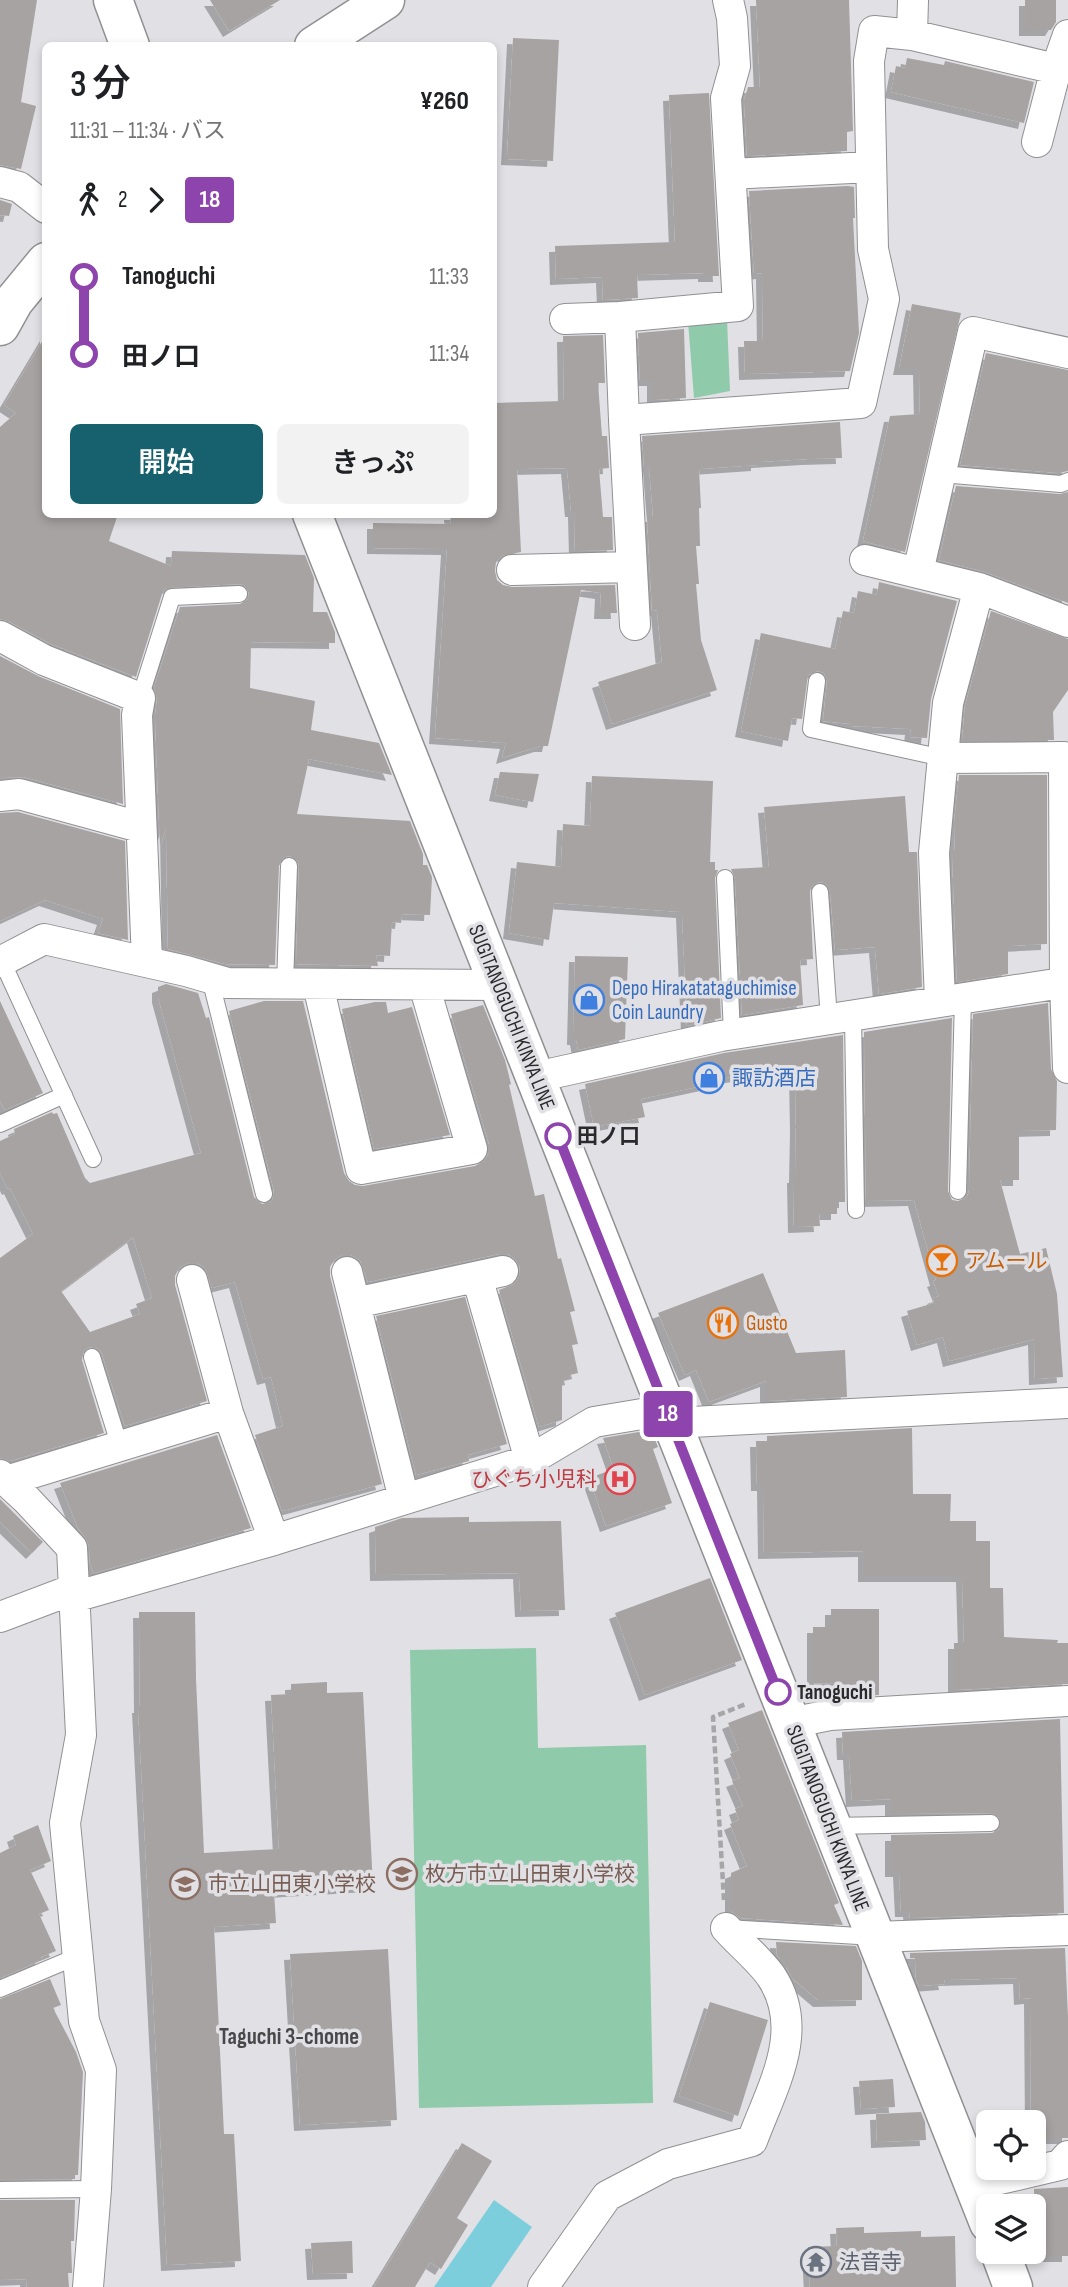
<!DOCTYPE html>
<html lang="ja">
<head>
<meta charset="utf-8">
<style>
	body { margin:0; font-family:"Sofia Sans Condensed","Noto Sans JP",sans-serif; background:#f2f2f2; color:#202124; height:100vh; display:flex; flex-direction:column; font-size:26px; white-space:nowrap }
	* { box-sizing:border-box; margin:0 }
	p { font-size:23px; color:#757577 }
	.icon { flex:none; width:38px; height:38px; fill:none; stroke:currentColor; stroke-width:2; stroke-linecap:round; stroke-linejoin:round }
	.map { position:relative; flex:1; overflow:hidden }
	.side { position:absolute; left:42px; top:42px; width:455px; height:476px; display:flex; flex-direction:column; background:#fff; border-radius:10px; box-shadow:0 4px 10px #0003 }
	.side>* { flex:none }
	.badge { padding:0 14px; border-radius:5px; font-size:24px; line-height:46px }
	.fabs { position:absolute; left:976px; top:2110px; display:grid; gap:14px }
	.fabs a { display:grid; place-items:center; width:70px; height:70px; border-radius:10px; background:#fff; box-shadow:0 4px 10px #0003; font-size:35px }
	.map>.badge { position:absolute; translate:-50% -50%; box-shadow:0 0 0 4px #fff }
	.legs { display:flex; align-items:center; gap:10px; height:77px; padding:0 28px; font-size:23px }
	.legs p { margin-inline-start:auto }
	.headline { display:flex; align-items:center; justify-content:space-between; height:119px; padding:0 28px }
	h1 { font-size:38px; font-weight:600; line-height:52px }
	.action { display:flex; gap:14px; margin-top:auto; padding:14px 28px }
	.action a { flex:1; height:80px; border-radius:10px; background:#17616f; color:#fff; font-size:28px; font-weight:600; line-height:80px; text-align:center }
	.action a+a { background:#f2f2f2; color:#202124 }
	ul { padding:0 28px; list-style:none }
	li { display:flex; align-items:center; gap:24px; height:77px; font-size:26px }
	li i { display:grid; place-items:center; width:10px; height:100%; margin:0 9px; background:currentColor }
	li i::after { content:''; width:18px; height:18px; margin:-9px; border:5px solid; border-radius:50%; background:#fff }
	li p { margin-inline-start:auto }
	li:first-child i { background:linear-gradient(#0000 50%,currentColor 0) }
	li:last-child i { background:linear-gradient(currentColor 50%,#0000 0) }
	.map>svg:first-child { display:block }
	.green { fill:#8fcaab }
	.water { fill:#7dcedd }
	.building { fill:#a7a3a2; fill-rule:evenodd; filter:url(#shadow) }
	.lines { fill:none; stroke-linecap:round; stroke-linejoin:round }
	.lane-casing { stroke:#909093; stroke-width:18 }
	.street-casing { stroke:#909093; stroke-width:32 }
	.secondary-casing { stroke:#909093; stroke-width:41 }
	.path { stroke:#a6a6a9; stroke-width:4.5; stroke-dasharray:7 3.5; stroke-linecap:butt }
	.lane { stroke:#fff; stroke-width:16 }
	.street { stroke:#fff; stroke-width:30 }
	.secondary { stroke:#fff; stroke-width:38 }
	.line-1-casing { stroke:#fff; stroke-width:16 }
	.line-1 { stroke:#8e44ad; stroke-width:10 }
	.stop-1-dot { fill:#fff; stroke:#8e44ad; stroke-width:3.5 }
	.labels { text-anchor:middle; stroke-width:7; stroke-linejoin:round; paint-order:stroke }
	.shop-label { font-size:21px; fill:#366cbe; stroke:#e1e1e5; text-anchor:start }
	.street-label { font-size:21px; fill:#2a2a2c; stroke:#e1e1e5 }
	.stop-label { font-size:21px; font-weight:bold; fill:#2a2a2c; stroke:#e1e1e5; text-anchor:start }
	.food-label { font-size:21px; fill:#c56008; stroke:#e1e1e5; text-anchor:start }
	.health-label { font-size:21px; fill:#be3a42; stroke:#e1e1e5; text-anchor:end }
	.education-label { font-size:21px; fill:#785e54; stroke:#e1e1e5; text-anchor:start }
	.worship-label { font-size:21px; fill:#5b616d; stroke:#e1e1e5; text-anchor:start }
	.neighbourhood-label { font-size:23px; font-weight:bold; fill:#48484b; stroke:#e1e1e5 }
</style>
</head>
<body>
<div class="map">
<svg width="1068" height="2287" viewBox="0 0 1068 2287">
	<defs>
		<filter id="shadow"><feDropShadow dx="-6" dy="6" stdDeviation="0" flood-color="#0004"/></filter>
	</defs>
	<rect width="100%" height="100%" fill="#e1e1e5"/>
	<!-- green -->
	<path class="green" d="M727,319L730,391L694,398L688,321Z
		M536,1648L538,1748L646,1745L653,2103L419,2108L410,1650Z"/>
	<!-- water -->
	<path class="water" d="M494,2200L532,2227L491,2287H434Z"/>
	<!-- building -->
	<path class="building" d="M0,0H37L21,102L36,106L21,169L0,165Z
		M210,0H280L229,31Z
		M756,0H849L853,131L847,132V151L747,156L744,100L748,87H760Z
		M1025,0H1056V22L1051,30H1025Z
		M513,38L559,40L553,161L507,159Z
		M907,58L944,65L945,61L1034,82L1024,123L891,92L896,66L905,68Z
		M709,93L719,276H704V273L637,275L638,298L603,300L602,277L556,279L555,246L675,242L669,95Z
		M848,186L854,187L855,218H853L859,333L850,371L745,374L744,341H763L762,273L754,274L749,191Z
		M0,200L12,204L9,216L0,215Z
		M912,304L961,313L905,552L863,541L890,416L920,414L919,369H899Z
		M684,329L686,398L653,400V380H640L638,333Z
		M46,335V514H118L109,541L171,566L172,551L305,555L314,578L313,612H327L335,632V643L251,642L250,688L315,701L311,730L379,743L392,775L309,759L297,814L410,821L423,854V865H427L432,877L430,915L402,914L401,923L392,922L390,956L376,955L378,966L296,964L299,866L298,861L290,856L284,857L279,866L275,965L225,964L168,949L166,828L160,847L155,716L157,700L154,688L180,607L240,604L248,599L249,593L244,585L239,584L166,588L162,594L136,677L51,644L8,621L0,619V427L16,413L4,405Z
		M603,335L605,383H598L602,436H607L609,468L599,469L603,517H612L613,550L575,551L574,511H571L567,468L517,469L521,552L502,556L496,562L495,571L497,580L503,585L512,587L615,585L617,613H600L601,593L581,590L548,746H540L502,758L506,743L435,738L447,549L373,548V523L451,524L450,514H494V403L564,401L563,336Z
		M986,353L1068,370V471L1059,473L960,465Z
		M840,422L842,458L807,459L757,462V465L699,469L701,508H699L700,546H696L699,584H696L701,640L717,690L612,724L598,682L662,662L657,610L652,611L647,516H653L649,466H644L642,436Z
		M956,486L1060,494L1068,492V603L985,572L939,560Z
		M879,582L957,601L931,699L927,738L910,737L911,729L852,726V724L823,721L827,682L824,673L818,671L808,675L802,719L792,718L788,741L741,731L761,633L835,649L843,611L854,613L858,591L877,595Z
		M991,611L1068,639V690L1053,712L1054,740H962L965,706Z
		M0,656L38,676L120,709L123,804L24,777L0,778Z
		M500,772L539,774L533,802L495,795Z
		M959,775H1047V944L1008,946V974L957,982L952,853V850H955L954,823Z
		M592,776L713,781L710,862H715V870H718L715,878L721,1018L687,1026L682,912L554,903L549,940L509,933L517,862L561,867L563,824L590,826Z
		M905,796L909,852H917L922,987L879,994L875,947L835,950L830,891L825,883L819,882L811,887L810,892L813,959L800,960L803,1005L742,1015L735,878L731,869L769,867L764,807Z
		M18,812L125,841L128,940L98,933L103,919L45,900L0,921V813Z
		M575,956L628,957L625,1039L578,1050L576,1039H573Z
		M166,984L198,993L206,1018L209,1017L254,1197L262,1204L272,1201L274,1191L229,1011L264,1001H303L344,1173L349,1181L355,1185L363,1186L475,1166L484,1161L489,1153V1144L451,1014L483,1005L505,1060L511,1084L509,1085L535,1196L544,1194L558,1259L561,1258L575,1311L570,1312L578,1344L572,1345L578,1373L570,1375L571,1379L562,1381V1420L539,1427L499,1290L514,1284L519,1277L520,1267L515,1259L508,1254H499L368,1282L360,1260L351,1255H342L334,1260L330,1267V1276L382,1484L282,1511L255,1435L283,1426L271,1377L263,1379L235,1282L212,1288L205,1268L197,1263H188L179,1268L175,1276V1285L207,1401L125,1426L102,1354L99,1349L90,1347L84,1350L82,1360L104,1433L10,1461L0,1458V1258L33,1234L10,1188L8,1189L0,1173V1141L15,1134L14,1129L52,1112L53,1114L57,1113L85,1178L90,1183L201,1153L158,997V987ZM133,1237L152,1298L136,1304L140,1314L90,1332L61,1291Z
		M0,1001L43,1093L5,1110L0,1101Z
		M375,1002H386L388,1013L412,1007L450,1135L374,1149L342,1009Z
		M1048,1003L1051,1069L1057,1081L1056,1130L1019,1131V1180H1000L1020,1254L1046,1248L1057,1294L1063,1377L1035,1379L1034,1339L949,1361L943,1337L917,1345L907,1311L934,1303L933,1298L939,1296L933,1281L936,1280L914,1200L866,1201L864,1032L952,1018L948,1191L952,1200L958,1201L967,1197L969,1191L973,1014Z
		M843,1035L845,1202H837V1214H819L820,1226L794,1227L793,1177H795L796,1127L795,1067L719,1079L720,1082L641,1099L645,1117L594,1127L585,1084L724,1053Z
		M763,1273L796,1353L845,1350L847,1397L766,1401V1381L709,1402L696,1370L685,1375L658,1313Z
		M465,1297L507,1444L468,1455L469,1461L416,1475L376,1316Z
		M912,1428L913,1494H951L950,1521H976V1541H990V1588H1003L1004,1637L1058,1640L1057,1643H1068V1684L954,1690V1643H964L962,1576H864V1551L764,1553L763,1485H757L756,1441H767V1436Z
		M651,1430L658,1447L653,1449L672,1503L606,1526L589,1478L614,1469L603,1438Z
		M217,1435L251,1528L94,1573L90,1564L89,1546L85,1537L78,1528L60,1483Z
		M0,1499L43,1542L32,1553L0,1522Z
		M469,1517V1522L561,1521L565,1610L521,1611L519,1573L376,1575L375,1527L402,1518Z
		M710,1578L742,1660L645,1695L615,1613Z
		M831,1609H879V1695L842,1697V1684L813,1683V1627H831Z
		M139,1612H195L196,1679L204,1853L279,1849L271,1695L291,1694V1684L327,1682V1693L363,1692L373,1886L274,1892L276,1923L214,1927L224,2134H234L241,2261L167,2265L138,1707H140Z
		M762,1710L839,1903L834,1905L843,1925L740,1918L731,1911V1873L747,1866L730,1824L739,1820L735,1809L743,1806L732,1781L740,1778L730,1754L739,1750L728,1723Z
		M1060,1719L1064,1913L910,1918L909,1911H901L899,1871H891V1835L992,1833L1000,1829V1818L991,1813L891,1814V1799L852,1801L849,1754H843L842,1732Z
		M38,1825L51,1861L30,1870L49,1910L39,1914L56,1951L41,1957L42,1960L0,1978V1853L16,1845L13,1836Z
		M776,1942L856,1946L862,1961V2000L819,2001L792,1978L786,1967V1959H780L777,1955Z
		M1065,1948L1068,2018V2138H1034V2123H1031L1030,1998L1020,1999L1019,1978L944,1980L945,1984L919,1986L916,1979L915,1958H910V1953Z
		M388,1949L397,2120L300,2125L290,1954Z
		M50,1979L61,2005L53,2008L76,2052L83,2072L78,2175H75V2179L0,2180V1999Z
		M710,2002L768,2020L738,2116L679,2096Z
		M893,2079L895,2107L861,2109L859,2081Z
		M921,2112L925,2122L926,2140L877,2142L876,2114Z
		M462,2143L492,2161L457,2218L468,2225L441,2269L430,2262L415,2287H374Z
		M1068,2187V2256H1035L1034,2189Z
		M0,2200H75L74,2241H71L72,2273H68L69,2287H27L26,2279L0,2280Z
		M864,2227V2233L921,2231V2237L955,2236L956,2287H810L808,2247L837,2246L836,2228Z
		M352,2241L353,2273L313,2274L311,2243Z"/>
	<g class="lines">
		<!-- lane casing -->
		<g class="lane-casing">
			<path id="lane" d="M941,474L1061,484L1068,481
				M817,681L811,729L943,758
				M140,698L172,597L239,594
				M725,878L732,1034
				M820,892L829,1019
				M2,961L93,1159
				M210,978L264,1194
				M285,984L289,866
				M853,1015L856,1210
				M0,1124L64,1095
				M958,1191L963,998
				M92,1357L120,1447
				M832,1826L991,1823
				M727,1928L875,1937
				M0,1989L78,1956
				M0,2190L96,2189"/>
		</g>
		<!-- street casing -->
		<g class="street-casing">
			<path id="street" d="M728,0L732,18L735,66L726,98L738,306L620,317L624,420L861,403L884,299L873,249L869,61L874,31L912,35L913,0
				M912,35L1056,69
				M1037,142L1056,69L1068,35
				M731,174L871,167
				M0,182L19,187L46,208
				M565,319L620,317
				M624,420L635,625
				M865,560L979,588L1068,622
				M512,570L632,567
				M918,572L973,332L1068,353
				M0,636L44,660L140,698L137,715L147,961
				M943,758L1064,757L1065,982L1068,1068
				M0,796L19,794L140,827
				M0,962L44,939L186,971L227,983L499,985
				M318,985L361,1169L472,1149L424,985
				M940,1001L934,853L948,703L979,588
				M536,1077L721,1036L1068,982
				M347,1272L404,1499
				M477,1277L530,1460
				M192,1280L228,1413L274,1540
				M355,1303L503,1271
				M672,1423L1068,1403
				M0,1475L27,1500L72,1548L81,1735L65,1823L84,2021L101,2070L96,2189L88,2287
				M6,1481L228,1413
				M74,1597L274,1540L530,1460L594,1422L666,1410
				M0,1617L74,1589
				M790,1723L830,1715L1068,1701
				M875,1937L1068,1930
				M974,2185L1060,2165L1068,2156
				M543,2287L607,2196L668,2164L752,2141C772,2087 807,2030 771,1976C759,1959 740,1944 726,1928"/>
		</g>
		<!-- secondary casing -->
		<g class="secondary-casing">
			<path id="secondary" d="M113,0L130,46
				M314,46L385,0
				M0,326L14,301L46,262
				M312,514L989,2223
				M1000,2252L1013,2287"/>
		</g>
		<!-- path -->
		<path class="path" d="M724,1900L713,1717L746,1704"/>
		<!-- lane -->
		<use href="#lane" class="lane"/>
		<!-- street -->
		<use href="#street" class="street"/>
		<!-- secondary -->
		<use href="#secondary" class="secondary"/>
	</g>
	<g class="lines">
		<!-- line-1 casing -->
		<g class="line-1-casing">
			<path id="line-1" d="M558,1136L778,1692"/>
		</g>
		<!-- line-1 -->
		<use href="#line-1" class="line-1"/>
	</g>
	<!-- icons -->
	<defs>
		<g id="shop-ring" transform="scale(1.575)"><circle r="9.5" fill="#e1e1e5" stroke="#3f7fe0" stroke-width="1.5"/><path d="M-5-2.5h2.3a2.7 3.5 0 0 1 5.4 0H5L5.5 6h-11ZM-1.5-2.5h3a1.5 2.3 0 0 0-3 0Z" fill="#3f7fe0"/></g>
		<g id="bar-ring" transform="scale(1.575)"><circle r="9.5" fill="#e1e1e5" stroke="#e8710a" stroke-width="1.5"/><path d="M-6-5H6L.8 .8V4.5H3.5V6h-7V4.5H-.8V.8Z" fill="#e8710a"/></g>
		<g id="restaurant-ring" transform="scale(1.575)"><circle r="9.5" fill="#e1e1e5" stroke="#e8710a" stroke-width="1.5"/><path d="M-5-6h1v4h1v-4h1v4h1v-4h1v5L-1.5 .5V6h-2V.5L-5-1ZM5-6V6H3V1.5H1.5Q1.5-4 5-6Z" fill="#e8710a"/></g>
		<g id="hospital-ring" transform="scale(1.575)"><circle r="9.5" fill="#e1e1e5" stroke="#e0444e" stroke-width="1.5"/><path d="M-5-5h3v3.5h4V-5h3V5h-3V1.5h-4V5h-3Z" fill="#e0444e"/></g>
		<g id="school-ring" transform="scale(1.575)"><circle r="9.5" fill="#e1e1e5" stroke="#8d6e63" stroke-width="1.5"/><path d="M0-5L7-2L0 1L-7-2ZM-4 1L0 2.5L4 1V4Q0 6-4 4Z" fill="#8d6e63"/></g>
		<g id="temple-ring" transform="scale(1.575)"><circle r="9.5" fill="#e1e1e5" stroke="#6b7280" stroke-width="1.5"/><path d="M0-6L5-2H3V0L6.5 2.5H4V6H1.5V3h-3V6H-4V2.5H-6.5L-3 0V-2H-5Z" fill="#6b7280"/></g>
	</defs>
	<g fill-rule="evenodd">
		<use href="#shop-ring" x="589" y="1000"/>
		<use href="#shop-ring" x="709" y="1078"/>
		<use href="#bar-ring" x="942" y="1261"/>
		<use href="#restaurant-ring" x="723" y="1323"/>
		<use href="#hospital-ring" x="620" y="1479"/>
		<use href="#school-ring" x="402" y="1874"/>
		<use href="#school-ring" x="185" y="1884"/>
		<use href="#temple-ring" x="816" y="2262"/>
	</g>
	<!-- markers -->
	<g class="stop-1-dot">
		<circle cx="558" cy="1136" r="12"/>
		<circle cx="778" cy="1692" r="12"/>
	</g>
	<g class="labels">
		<!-- shop labels -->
		<g class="shop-label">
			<text x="612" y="995">Depo Hirakatataguchimise<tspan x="612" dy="24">Coin Laundry</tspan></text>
			<text x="732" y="1085">諏訪酒店</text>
		</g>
		<!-- street labels -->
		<g class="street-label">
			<text transform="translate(512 1017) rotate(68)" y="7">SUGITANOGUCHI KINYA LINE</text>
			<text transform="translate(828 1818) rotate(69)" y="7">SUGITANOGUCHI KINYA LINE</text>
		</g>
		<!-- stop labels -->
		<g class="stop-label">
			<text x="577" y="1143">田ノ口</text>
			<text x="797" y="1699">Tanoguchi</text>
		</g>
		<!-- food labels -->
		<g class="food-label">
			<text x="965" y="1268">アムール</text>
			<text x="746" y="1330">Gusto</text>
		</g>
		<!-- health labels -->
		<g class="health-label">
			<text x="597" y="1486">ひぐち小児科</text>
		</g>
		<!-- education labels -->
		<g class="education-label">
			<text x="425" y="1881">枚方市立山田東小学校</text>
			<text x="208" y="1891">市立山田東小学校</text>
		</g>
		<!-- worship labels -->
		<g class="worship-label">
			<text x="839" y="2269">法音寺</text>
		</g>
		<!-- neighbourhood labels -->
		<g class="neighbourhood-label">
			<text x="289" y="2044">Taguchi 3-chome</text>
		</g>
	</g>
</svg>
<div class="fabs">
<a><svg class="icon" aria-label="locate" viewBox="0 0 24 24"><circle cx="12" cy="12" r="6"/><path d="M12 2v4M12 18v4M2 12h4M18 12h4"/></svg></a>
<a><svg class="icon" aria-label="layers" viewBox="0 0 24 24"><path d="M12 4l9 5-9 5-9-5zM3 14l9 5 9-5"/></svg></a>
</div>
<b class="badge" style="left:668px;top:1414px;background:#8e44ad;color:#fff">18</b>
<section class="side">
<div class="headline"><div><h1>3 分</h1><p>11:31 – 11:34 · バス</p></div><b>¥260</b></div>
<div class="legs"><svg class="icon" aria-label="walk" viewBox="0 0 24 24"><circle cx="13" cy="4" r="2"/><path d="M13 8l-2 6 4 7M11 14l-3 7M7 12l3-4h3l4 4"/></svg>2<svg class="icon" aria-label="forward" viewBox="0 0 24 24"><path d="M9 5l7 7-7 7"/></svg><b class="badge" style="background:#8e44ad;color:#fff">18</b></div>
<ul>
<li><i style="color:#8e44ad"></i><b>Tanoguchi</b><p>11:33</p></li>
<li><i style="color:#8e44ad"></i><b>田ノ口</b><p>11:34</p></li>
</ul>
<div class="action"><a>開始</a><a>きっぷ</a></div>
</section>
</div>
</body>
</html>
